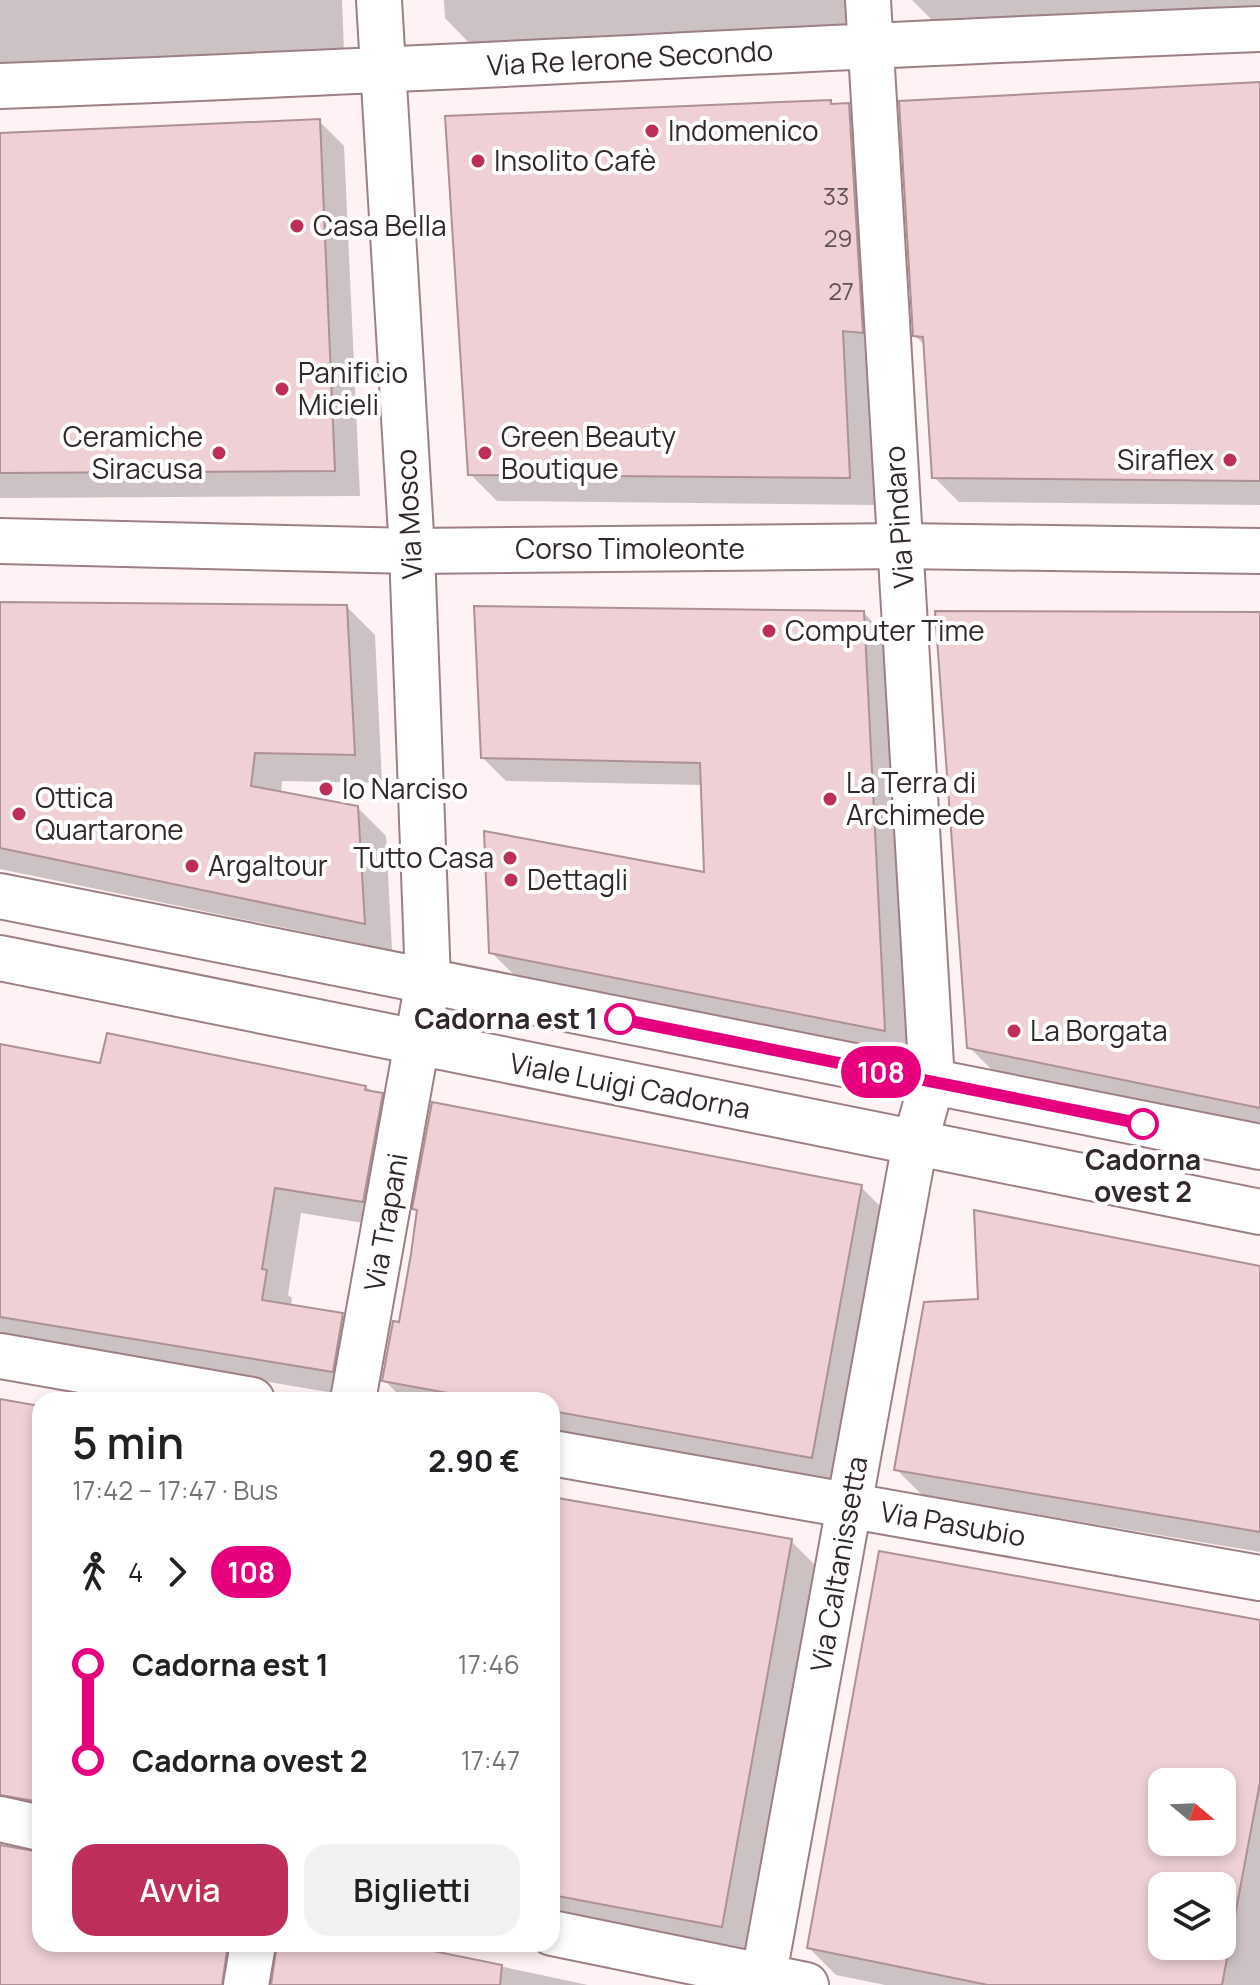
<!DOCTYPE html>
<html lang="it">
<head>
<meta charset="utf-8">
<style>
	body { margin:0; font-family:Manrope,sans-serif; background:#f2f2f2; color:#202124; height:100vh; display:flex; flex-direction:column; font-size:30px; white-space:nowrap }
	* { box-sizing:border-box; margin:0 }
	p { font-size:26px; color:#757577 }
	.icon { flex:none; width:44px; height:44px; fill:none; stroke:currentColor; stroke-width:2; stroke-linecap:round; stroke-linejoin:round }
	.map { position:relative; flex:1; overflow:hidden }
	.drawer { position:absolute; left:32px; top:1392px; width:528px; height:560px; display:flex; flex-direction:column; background:#fff; border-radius:24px; box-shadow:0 4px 12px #0003 }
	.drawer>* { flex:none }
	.badge { padding:0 16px; border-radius:26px; font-size:28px; line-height:52px }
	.needle { width:52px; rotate:109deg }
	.buttons { position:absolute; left:1148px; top:1768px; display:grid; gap:16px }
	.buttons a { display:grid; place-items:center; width:88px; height:88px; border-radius:16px; background:#fff; box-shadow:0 4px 12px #0003; font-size:40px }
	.map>.badge { position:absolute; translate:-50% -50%; box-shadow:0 0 0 4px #fff }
	.legs { display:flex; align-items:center; gap:12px; height:88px; padding:0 40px; font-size:26px }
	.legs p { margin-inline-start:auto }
	.head { display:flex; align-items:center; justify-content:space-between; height:136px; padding:0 40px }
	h1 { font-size:44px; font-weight:600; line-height:60px }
	.button { display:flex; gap:16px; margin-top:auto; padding:16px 40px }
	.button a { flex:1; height:92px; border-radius:24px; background:#bd2e5b; color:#fff; font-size:32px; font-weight:600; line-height:92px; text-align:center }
	.button a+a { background:#f2f2f2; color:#202124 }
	ul { padding:0 40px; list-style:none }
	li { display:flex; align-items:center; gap:28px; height:96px; font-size:30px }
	li i { display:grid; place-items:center; width:12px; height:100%; margin:0 10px; background:currentColor }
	li i::after { content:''; width:20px; height:20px; margin:-10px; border:6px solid; border-radius:50%; background:#fff }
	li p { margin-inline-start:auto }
	li:first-child i { background:linear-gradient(#0000 50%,currentColor 0) }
	li:last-child i { background:linear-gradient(currentColor 50%,#0000 0) }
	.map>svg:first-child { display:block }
	.shadow { fill:#0003; fill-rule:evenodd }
	.building { fill:#eed0d5; stroke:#ad9195; stroke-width:2; fill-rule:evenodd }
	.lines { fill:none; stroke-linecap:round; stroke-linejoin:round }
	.street-casing { stroke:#9c8084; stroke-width:48 }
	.secondary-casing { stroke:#9c8084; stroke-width:48 }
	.street { stroke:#fff; stroke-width:44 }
	.secondary { stroke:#fff; stroke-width:44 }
	.line-1-casing { stroke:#fff; stroke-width:18 }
	.line-1 { stroke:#e6007e; stroke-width:12 }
	.poi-dot { fill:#bd2e5b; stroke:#fff; stroke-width:3 }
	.stop-1-dot { fill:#fff; stroke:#e6007e; stroke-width:4 }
	.labels { text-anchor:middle; stroke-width:8; stroke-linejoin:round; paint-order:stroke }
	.number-label { font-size:24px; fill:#625254 }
	.street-label { font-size:28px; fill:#332829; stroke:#fff }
	.poi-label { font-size:28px; fill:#332829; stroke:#fff; text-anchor:start }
	.stop-label { font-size:28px; font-weight:bold; fill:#332829; stroke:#fff; text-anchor:end }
</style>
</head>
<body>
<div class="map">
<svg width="1260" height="1985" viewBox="0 0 1260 1985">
	<rect width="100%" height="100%" fill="#fff2f4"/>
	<!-- shadow -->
	<path class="shadow" d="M0,0H342L344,51L0,70Z
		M444,0H848L849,25L472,46L445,18Z
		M912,0H1260V14L939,27Z
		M1260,84V505L959,502L934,477L926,346L915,336Z
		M830,102L834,106L848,105L875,132L876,505L497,501L470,474Z
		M319,121L344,146L360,496L0,498V135Z
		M0,604L347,607L375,635L382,783L282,781L281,793L358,808L386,836L392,950L0,869Z
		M864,613L887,637L908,1053L515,976L491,952L706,875L703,785L506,781L482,757Z
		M1260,615V1128L996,1074L969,1047Z
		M0,1046L102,1066L365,1087L382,1095L408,1121L389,1227L301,1213L288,1295L292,1298L291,1306L342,1315L368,1341L358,1397L0,1337Z
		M861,1187L886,1212L837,1482L552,1431V1400H404L384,1380L401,1324L419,1213L415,1209Z
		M1260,1269V1552L922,1495L896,1469L980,1300Z
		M0,1402L40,1409V1824L2,1841V1847L40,1853V1944H396L588,1985H271L280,1946L273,1947L252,1985H0Z
		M552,1499L791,1541L818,1568L749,1953L552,1916Z
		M1260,1622V1985H885L836,1975L809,1948ZM1162,1782H1222V1842H1162ZM1162,1886H1222V1946H1162Z"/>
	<!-- building -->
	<path class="building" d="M1260,82V481L932,478L923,337L913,336L899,101Z
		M831,100V104L849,103L863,333L843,331L850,478L468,475L445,116Z
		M320,119L335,471L0,473V133Z
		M0,602L347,605L355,755L255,753L251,786L358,806L365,924L0,848Z
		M474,606L864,611L885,1031L489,953L484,831L704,872L700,763L481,758Z
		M935,611L1260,612V1108L967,1048Z
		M107,1033L366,1086L365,1090L383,1093L363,1202L275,1188L262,1269L267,1270L262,1300L343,1313L333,1372L0,1317V1044L100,1063Z
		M432,1102L862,1185L812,1458L552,1411V1400H486L382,1381L393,1321L399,1322L411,1254L417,1210L412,1209Z
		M974,1210L1260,1266V1532L894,1470L924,1302L978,1299Z
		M0,1399L40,1406V1802L0,1795Z
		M552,1497L792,1539L722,1927L552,1895Z
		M879,1551L1260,1620V1782L1222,1985H988L807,1948ZM1162,1782H1222V1842H1162ZM1162,1886H1222V1946H1162Z
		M0,1845L40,1852V1944H228L222,1985H0Z
		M277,1944H399L502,1965L500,1985H271Z"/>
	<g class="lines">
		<!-- street casing -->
		<g class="street-casing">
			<path id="street" d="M0,86C420,71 840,45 1260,29
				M0,1356L252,1400
				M353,1400L428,981L412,551L379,0
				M552,1453L1260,1578
				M0,1819L40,1828
				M552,1933L806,1985
				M246,1985L253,1944
				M762,1985L915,1143L932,1082L868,0"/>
		</g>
		<!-- secondary casing -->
		<g class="secondary-casing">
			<path id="secondary" d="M0,541L412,551L901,546L1260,551
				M0,896L1260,1147
				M0,958L1260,1212"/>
		</g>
		<!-- street -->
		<use href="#street" class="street"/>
		<!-- secondary -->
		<use href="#secondary" class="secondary"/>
	</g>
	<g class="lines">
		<!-- line-1 casing -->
		<g class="line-1-casing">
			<path id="line-1" d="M620,1019L1143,1124"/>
		</g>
		<!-- line-1 -->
		<use href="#line-1" class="line-1"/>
	</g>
	<!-- markers -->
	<g class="poi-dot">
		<circle cx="652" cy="131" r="8"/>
		<circle cx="478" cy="161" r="8"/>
		<circle cx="297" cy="226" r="8"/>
		<circle cx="282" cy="389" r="8"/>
		<circle cx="219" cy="453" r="8"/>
		<circle cx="485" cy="453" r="8"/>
		<circle cx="1230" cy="460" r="8"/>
		<circle cx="769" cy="631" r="8"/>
		<circle cx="326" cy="789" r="8"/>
		<circle cx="830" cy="799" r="8"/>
		<circle cx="19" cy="814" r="8"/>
		<circle cx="510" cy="858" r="8"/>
		<circle cx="192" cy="866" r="8"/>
		<circle cx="511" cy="880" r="8"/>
		<circle cx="1014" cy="1031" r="8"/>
	</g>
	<g class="stop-1-dot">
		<circle cx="620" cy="1019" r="14"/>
		<circle cx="1143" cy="1124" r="14"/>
	</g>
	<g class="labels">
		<!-- number labels -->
		<g class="number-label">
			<text x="836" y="205">33</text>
			<text x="838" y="247">29</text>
			<text x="841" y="300">27</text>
		</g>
		<!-- street labels -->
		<g class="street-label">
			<text transform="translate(630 58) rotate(-3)" y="10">Via Re Ierone Secondo</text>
			<text transform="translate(409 514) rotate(-93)" y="10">Via Mosco</text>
			<text transform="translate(899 517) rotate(-94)" y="10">Via Pindaro</text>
			<text x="630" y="559">Corso Timoleonte</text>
			<text transform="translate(630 1086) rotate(11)" y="10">Viale Luigi Cadorna</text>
			<text transform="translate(386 1222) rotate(-80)" y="10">Via Trapani</text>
			<text transform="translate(953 1524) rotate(10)" y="10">Via Pasubio</text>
			<text transform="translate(839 1564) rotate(-80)" y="10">Via Caltanissetta</text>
		</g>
		<!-- poi labels -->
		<g class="poi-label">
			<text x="668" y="141">Indomenico</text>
			<text x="494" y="171">Insolito Cafè</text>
			<text x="313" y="236">Casa Bella</text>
			<text x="298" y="383">Panificio<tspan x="298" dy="32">Micieli</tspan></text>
			<text x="203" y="447" text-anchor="end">Ceramiche<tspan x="203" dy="32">Siracusa</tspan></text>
			<text x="501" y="447">Green Beauty<tspan x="501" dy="32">Boutique</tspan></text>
			<text x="1214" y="470" text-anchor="end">Siraflex</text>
			<text x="785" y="641">Computer Time</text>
			<text x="846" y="793">La Terra di<tspan x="846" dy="32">Archimede</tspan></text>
			<text x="342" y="799">Io Narciso</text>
			<text x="35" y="808">Ottica<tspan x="35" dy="32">Quartarone</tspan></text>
			<text x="494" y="868" text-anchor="end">Tutto Casa</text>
			<text x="208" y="876">Argaltour</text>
			<text x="527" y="890">Dettagli</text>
			<text x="1030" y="1041">La Borgata</text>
		</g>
		<!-- stop labels -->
		<g class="stop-label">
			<text x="598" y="1029">Cadorna est 1</text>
			<text x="1143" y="1170" text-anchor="middle">Cadorna<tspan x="1143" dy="32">ovest 2</tspan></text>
		</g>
	</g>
</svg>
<div class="buttons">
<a><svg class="needle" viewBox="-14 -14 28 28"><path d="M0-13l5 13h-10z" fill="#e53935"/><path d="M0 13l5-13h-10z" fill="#757577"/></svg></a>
<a><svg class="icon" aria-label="layers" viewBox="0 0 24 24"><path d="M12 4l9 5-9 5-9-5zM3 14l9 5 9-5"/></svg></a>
</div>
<b class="badge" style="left:881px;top:1072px;background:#e6007e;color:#fff">108</b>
<section class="drawer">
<div class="head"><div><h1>5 min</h1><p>17:42 – 17:47 · Bus</p></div><b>2.90 €</b></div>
<div class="legs"><svg class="icon" aria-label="walk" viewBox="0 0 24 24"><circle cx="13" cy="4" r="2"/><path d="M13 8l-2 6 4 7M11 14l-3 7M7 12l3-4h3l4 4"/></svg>4<svg class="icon" aria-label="forward" viewBox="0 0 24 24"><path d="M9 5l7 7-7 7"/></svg><b class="badge" style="background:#e6007e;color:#fff">108</b></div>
<ul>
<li><i style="color:#e6007e"></i><b>Cadorna est 1</b><p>17:46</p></li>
<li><i style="color:#e6007e"></i><b>Cadorna ovest 2</b><p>17:47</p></li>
</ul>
<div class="button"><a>Avvia</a><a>Biglietti</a></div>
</section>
</div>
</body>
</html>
